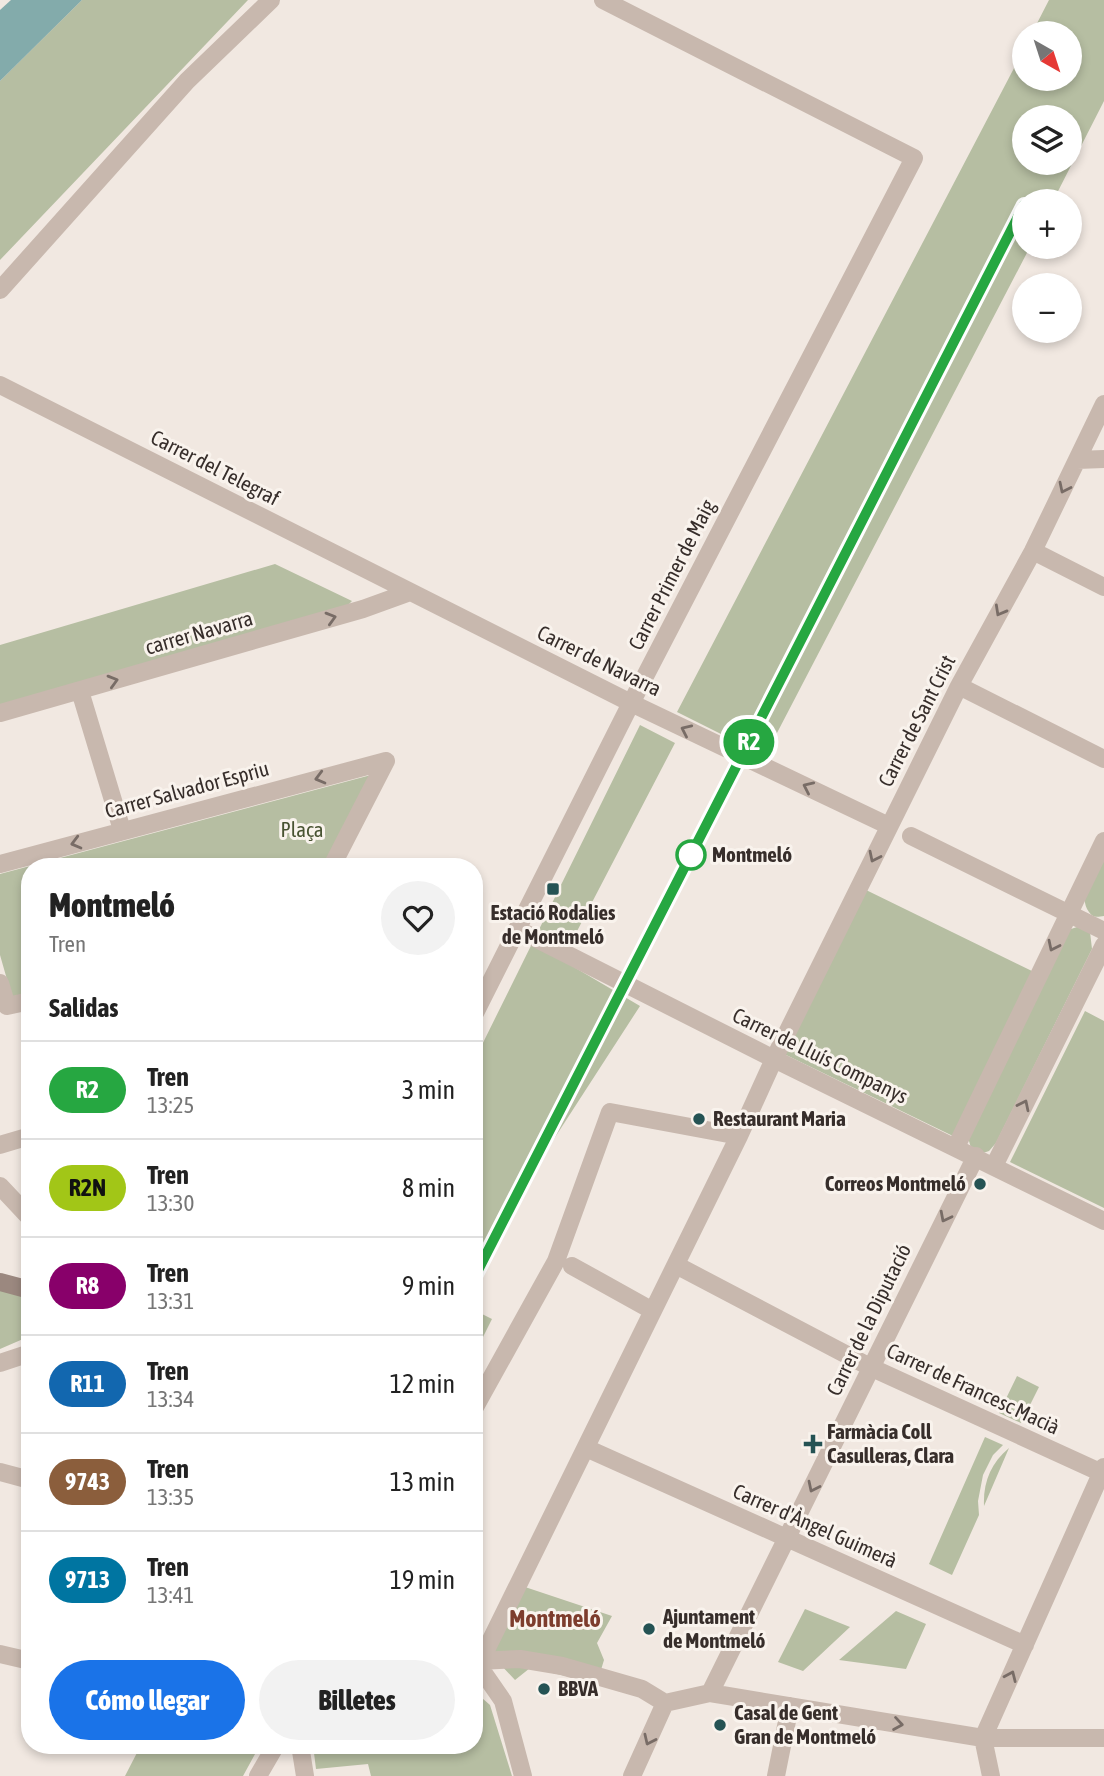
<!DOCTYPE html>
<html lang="es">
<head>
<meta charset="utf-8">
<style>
	body { margin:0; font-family:"Asap Condensed",sans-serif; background:#f2f2f2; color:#222; height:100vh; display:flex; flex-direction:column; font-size:26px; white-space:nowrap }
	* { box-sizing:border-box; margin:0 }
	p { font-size:23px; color:#767676 }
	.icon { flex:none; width:38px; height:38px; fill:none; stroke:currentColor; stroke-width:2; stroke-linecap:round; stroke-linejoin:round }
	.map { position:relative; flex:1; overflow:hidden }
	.side { position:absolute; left:21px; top:858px; width:462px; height:896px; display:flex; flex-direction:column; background:#fff; border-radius:28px; box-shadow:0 4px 10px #0003 }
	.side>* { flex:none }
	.badge { padding:0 14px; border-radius:23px; font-size:24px; line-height:46px }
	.needle { width:46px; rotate:141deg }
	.buttons { position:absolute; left:1012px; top:21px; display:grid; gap:14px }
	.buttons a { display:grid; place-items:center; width:70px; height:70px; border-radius:50%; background:#fff; box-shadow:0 4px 10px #0003; font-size:35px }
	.map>.badge { position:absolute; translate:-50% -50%; box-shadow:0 0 0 4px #fff }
	h2 { padding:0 28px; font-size:26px; line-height:63px }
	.round { display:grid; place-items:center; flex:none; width:74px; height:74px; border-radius:37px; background:#f2f2f2 }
	.headline { display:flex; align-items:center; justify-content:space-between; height:119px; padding:0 28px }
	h1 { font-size:33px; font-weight:800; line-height:52px }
	.cta { display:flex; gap:14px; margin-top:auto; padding:14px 28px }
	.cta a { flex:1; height:80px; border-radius:42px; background:#1a73e8; color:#fff; font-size:28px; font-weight:800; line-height:80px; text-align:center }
	.cta a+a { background:#f2f2f2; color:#222 }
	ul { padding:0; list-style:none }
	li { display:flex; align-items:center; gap:21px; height:98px; padding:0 28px; border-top:2px solid #e0e0e0 }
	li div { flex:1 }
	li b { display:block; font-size:26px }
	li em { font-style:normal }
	li .badge { min-width:77px; font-weight:700; text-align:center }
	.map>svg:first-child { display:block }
	.green { fill:#b6bea2; fill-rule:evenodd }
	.water { fill:#83abab }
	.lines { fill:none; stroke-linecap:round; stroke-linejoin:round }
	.street { stroke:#c8b8ae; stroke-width:18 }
	.secondary { stroke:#9b887f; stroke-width:18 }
	.oneway { stroke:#786c66 }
	.line-casing { stroke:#fff; stroke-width:16 }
	.line { stroke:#26a741; stroke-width:10 }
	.stop-dot { fill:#fff; stroke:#26a741; stroke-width:3.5 }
	.poi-dot { fill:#255354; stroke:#f9f3ed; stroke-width:2.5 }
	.labels { text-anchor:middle; stroke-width:6; stroke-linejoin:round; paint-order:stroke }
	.street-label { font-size:21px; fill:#372e2b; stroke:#f9f3ed }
	.park-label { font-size:21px; fill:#485332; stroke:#f9f3ed }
	.stop-label { font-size:21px; font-weight:bold; fill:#372e2b; stroke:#f9f3ed; text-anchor:start }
	.poi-label { font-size:21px; font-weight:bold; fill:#372e2b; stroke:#f9f3ed; text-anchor:start }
	.quarter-label { font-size:24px; font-weight:bold; fill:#7d3d2d; stroke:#f9f3ed }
</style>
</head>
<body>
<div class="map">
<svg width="1104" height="1776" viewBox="0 0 1104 1776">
	<rect width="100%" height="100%" fill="#f1e8e1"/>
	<!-- green -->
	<path class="green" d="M82,0H248L0,260V81Z
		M1049,0H1104V101L1053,201H1024V247H1030L765,756L677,712L1024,49V79H1069V33H1032ZM1024,117H1069V163H1024Z
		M275,564L352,601L347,606L0,705V645Z
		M640,725L675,743L562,960L640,1006L552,1142L474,1291V1061Z
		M371,775L324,866H30V993L12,997L0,955V874Z
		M1104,854V916C1097,917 1093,918 1089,912C1076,895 1096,870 1104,854Z
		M864,889L1034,972L955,1137L782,1053Z
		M1080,926L1090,932L1092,949L996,1143L989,1151L983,1153L971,1148L967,1134L1068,930Z
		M1085,1011L1104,1021V1208L1010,1162Z
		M0,1288L30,1295V1336L0,1349Z
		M474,1310L492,1319L474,1355Z
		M1017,1376L1039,1387L1021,1423L999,1413Z
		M985,1437L1003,1445L993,1455L983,1475L978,1501L979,1515L952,1575L929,1564Z
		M1009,1448L984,1506C983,1482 991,1463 1009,1448Z
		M516,1584L612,1616L597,1643L604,1660L597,1683L530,1668L515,1680L483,1646Z
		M805,1609L850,1627L803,1671L778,1662Z
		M896,1611L926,1624L906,1669L839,1660Z
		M474,1691L490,1705L512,1776H371L368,1764L316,1769L313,1745H474Z
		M141,1745H260L243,1776H125Z"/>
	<!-- water -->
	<path class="water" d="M11,0H82L0,81V10Z"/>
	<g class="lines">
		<!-- street -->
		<path class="street" d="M0,290L187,81L271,0
			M0,385L631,703L889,826
			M1077,460L1104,459
			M1033,551L1104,587
			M959,686L1104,759
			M80,691L122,830
			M0,713L363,609L410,592
			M911,836L1104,931
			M0,864L386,761
			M332,866L386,761
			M517,929L774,1059L1104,1221
			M0,983L7,1006L30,1001
			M474,1015L627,711L914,158L603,0
			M0,1145L30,1136
			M956,1147L1104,841
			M994,1166L1104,945
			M0,1186L30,1218
			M676,1265L870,1367L1104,1474
			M572,1266L653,1311
			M0,1363L30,1353
			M474,1409L556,1261L610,1112L739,1136
			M586,1448L1025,1645
			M0,1472L30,1480
			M0,1654L30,1661
			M474,1659L503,1701L523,1776
			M478,1661L485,1652L739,1136L774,1059L959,686L1033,551L1104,404
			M478,1661L520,1659L562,1666L642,1689L665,1703L710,1693L983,1738H1104
			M710,1693L976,1156
			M983,1738L1104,1467
			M983,1738L991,1776
			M300,1745L305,1776
			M258,1776L276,1745
			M632,1776L665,1703
			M776,1776L790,1706"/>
		<!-- secondary -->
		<path class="secondary" d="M0,1282L30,1290"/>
	</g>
	<!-- one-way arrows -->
	<defs><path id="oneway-chevron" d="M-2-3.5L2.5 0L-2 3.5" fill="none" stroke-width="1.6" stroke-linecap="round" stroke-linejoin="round" transform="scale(1.75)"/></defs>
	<g class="oneway">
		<use href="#oneway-chevron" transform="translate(1064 488) rotate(116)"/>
		<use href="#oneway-chevron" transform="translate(1000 611) rotate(119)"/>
		<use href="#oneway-chevron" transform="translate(331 618) rotate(-16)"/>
		<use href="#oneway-chevron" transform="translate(113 681) rotate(-16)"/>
		<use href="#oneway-chevron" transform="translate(686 730) rotate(-155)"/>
		<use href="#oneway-chevron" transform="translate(320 778) rotate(165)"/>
		<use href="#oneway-chevron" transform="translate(808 787) rotate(-155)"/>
		<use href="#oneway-chevron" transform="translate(76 843) rotate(165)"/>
		<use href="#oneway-chevron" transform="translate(874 857) rotate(116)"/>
		<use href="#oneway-chevron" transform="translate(1053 946) rotate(116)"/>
		<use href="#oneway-chevron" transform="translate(1024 1105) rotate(-64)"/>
		<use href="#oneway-chevron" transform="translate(945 1217) rotate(117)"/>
		<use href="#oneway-chevron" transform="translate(813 1487) rotate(116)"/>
		<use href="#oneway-chevron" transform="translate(1011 1676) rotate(-66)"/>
		<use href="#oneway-chevron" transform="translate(898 1724) rotate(9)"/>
		<use href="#oneway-chevron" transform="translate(649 1740) rotate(115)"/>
	</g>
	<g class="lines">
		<!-- line casing -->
		<g class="line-casing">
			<path id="line" d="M474,1278L1024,205"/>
		</g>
		<!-- line -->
		<use href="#line" class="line"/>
	</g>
	<!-- markers -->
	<circle class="stop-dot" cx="691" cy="855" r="14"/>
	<g class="poi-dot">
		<rect x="546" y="882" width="14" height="14" rx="3.5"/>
		<circle cx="699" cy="1119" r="7"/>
		<circle cx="980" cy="1184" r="7"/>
		<path d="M809.5 1433.5h7v7h7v7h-7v7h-7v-7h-7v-7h7z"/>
		<circle cx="649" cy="1629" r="7"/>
		<circle cx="544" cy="1689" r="7"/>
		<circle cx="720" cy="1725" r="7"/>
	</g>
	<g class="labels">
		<!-- street labels -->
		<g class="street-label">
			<text transform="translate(215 468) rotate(27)" y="7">Carrer del Telegraf</text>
			<text transform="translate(672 575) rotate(-63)" y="7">Carrer Primer de Maig</text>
			<text transform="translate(199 633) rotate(-16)" y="7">carrer Navarra</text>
			<text transform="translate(599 661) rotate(26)" y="7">Carrer de Navarra</text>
			<text transform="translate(917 721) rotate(-63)" y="7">Carrer de Sant Crist</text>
			<text transform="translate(187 790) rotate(-15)" y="7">Carrer Salvador Espriu</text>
			<text transform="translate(820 1056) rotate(26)" y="7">Carrer de Lluís Companys</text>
			<text transform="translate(869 1320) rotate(-64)" y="7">Carrer de la Diputació</text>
			<text transform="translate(973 1389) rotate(25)" y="7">Carrer de Francesc Macià</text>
			<text transform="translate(815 1526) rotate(24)" y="7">Carrer d'Àngel Guimerà</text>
		</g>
		<!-- park labels -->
		<g class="park-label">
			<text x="302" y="837">Plaça</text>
		</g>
		<!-- stop labels -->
		<g class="stop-label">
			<text x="712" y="862">Montmeló</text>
		</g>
		<!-- poi labels -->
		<g class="poi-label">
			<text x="553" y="920" text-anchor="middle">Estació Rodalies<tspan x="553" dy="24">de Montmeló</tspan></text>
			<text x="713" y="1126">Restaurant Maria</text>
			<text x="966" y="1191" text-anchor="end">Correos Montmeló</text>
			<text x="827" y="1439">Farmàcia Coll<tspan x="827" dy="24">Casulleras, Clara</tspan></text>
			<text x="663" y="1624">Ajuntament<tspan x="663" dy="24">de Montmeló</tspan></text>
			<text x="558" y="1696">BBVA</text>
			<text x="734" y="1720">Casal de Gent<tspan x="734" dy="24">Gran de Montmeló</tspan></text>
		</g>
		<!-- quarter labels -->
		<g class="quarter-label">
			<text x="555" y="1627">Montmeló</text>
		</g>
	</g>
</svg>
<div class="buttons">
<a><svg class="needle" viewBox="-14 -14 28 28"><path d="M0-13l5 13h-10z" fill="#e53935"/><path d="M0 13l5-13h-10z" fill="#767676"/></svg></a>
<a><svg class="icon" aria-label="layers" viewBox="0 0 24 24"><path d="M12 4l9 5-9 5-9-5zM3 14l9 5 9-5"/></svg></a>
<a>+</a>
<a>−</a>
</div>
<b class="badge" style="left:749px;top:742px;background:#26a741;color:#fff">R2</b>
<section class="side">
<div class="headline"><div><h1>Montmeló</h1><p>Tren</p></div><a class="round"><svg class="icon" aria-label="heart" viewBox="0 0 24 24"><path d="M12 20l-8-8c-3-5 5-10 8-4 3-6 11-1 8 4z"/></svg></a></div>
<h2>Salidas</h2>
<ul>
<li><span class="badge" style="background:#26a741;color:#fff">R2</span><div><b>Tren</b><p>13:25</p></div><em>3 min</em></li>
<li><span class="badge" style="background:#a2c617;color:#111">R2N</span><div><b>Tren</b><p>13:30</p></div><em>8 min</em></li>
<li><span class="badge" style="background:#88006a;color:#fff">R8</span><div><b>Tren</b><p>13:31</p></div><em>9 min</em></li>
<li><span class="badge" style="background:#1267af;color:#fff">R11</span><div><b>Tren</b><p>13:34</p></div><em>12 min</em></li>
<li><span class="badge" style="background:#8b5e3c;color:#fff">9743</span><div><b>Tren</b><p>13:35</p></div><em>13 min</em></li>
<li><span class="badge" style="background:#0075a1;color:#fff">9713</span><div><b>Tren</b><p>13:41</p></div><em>19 min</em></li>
</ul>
<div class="cta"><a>Cómo llegar</a><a>Billetes</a></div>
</section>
</div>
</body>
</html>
